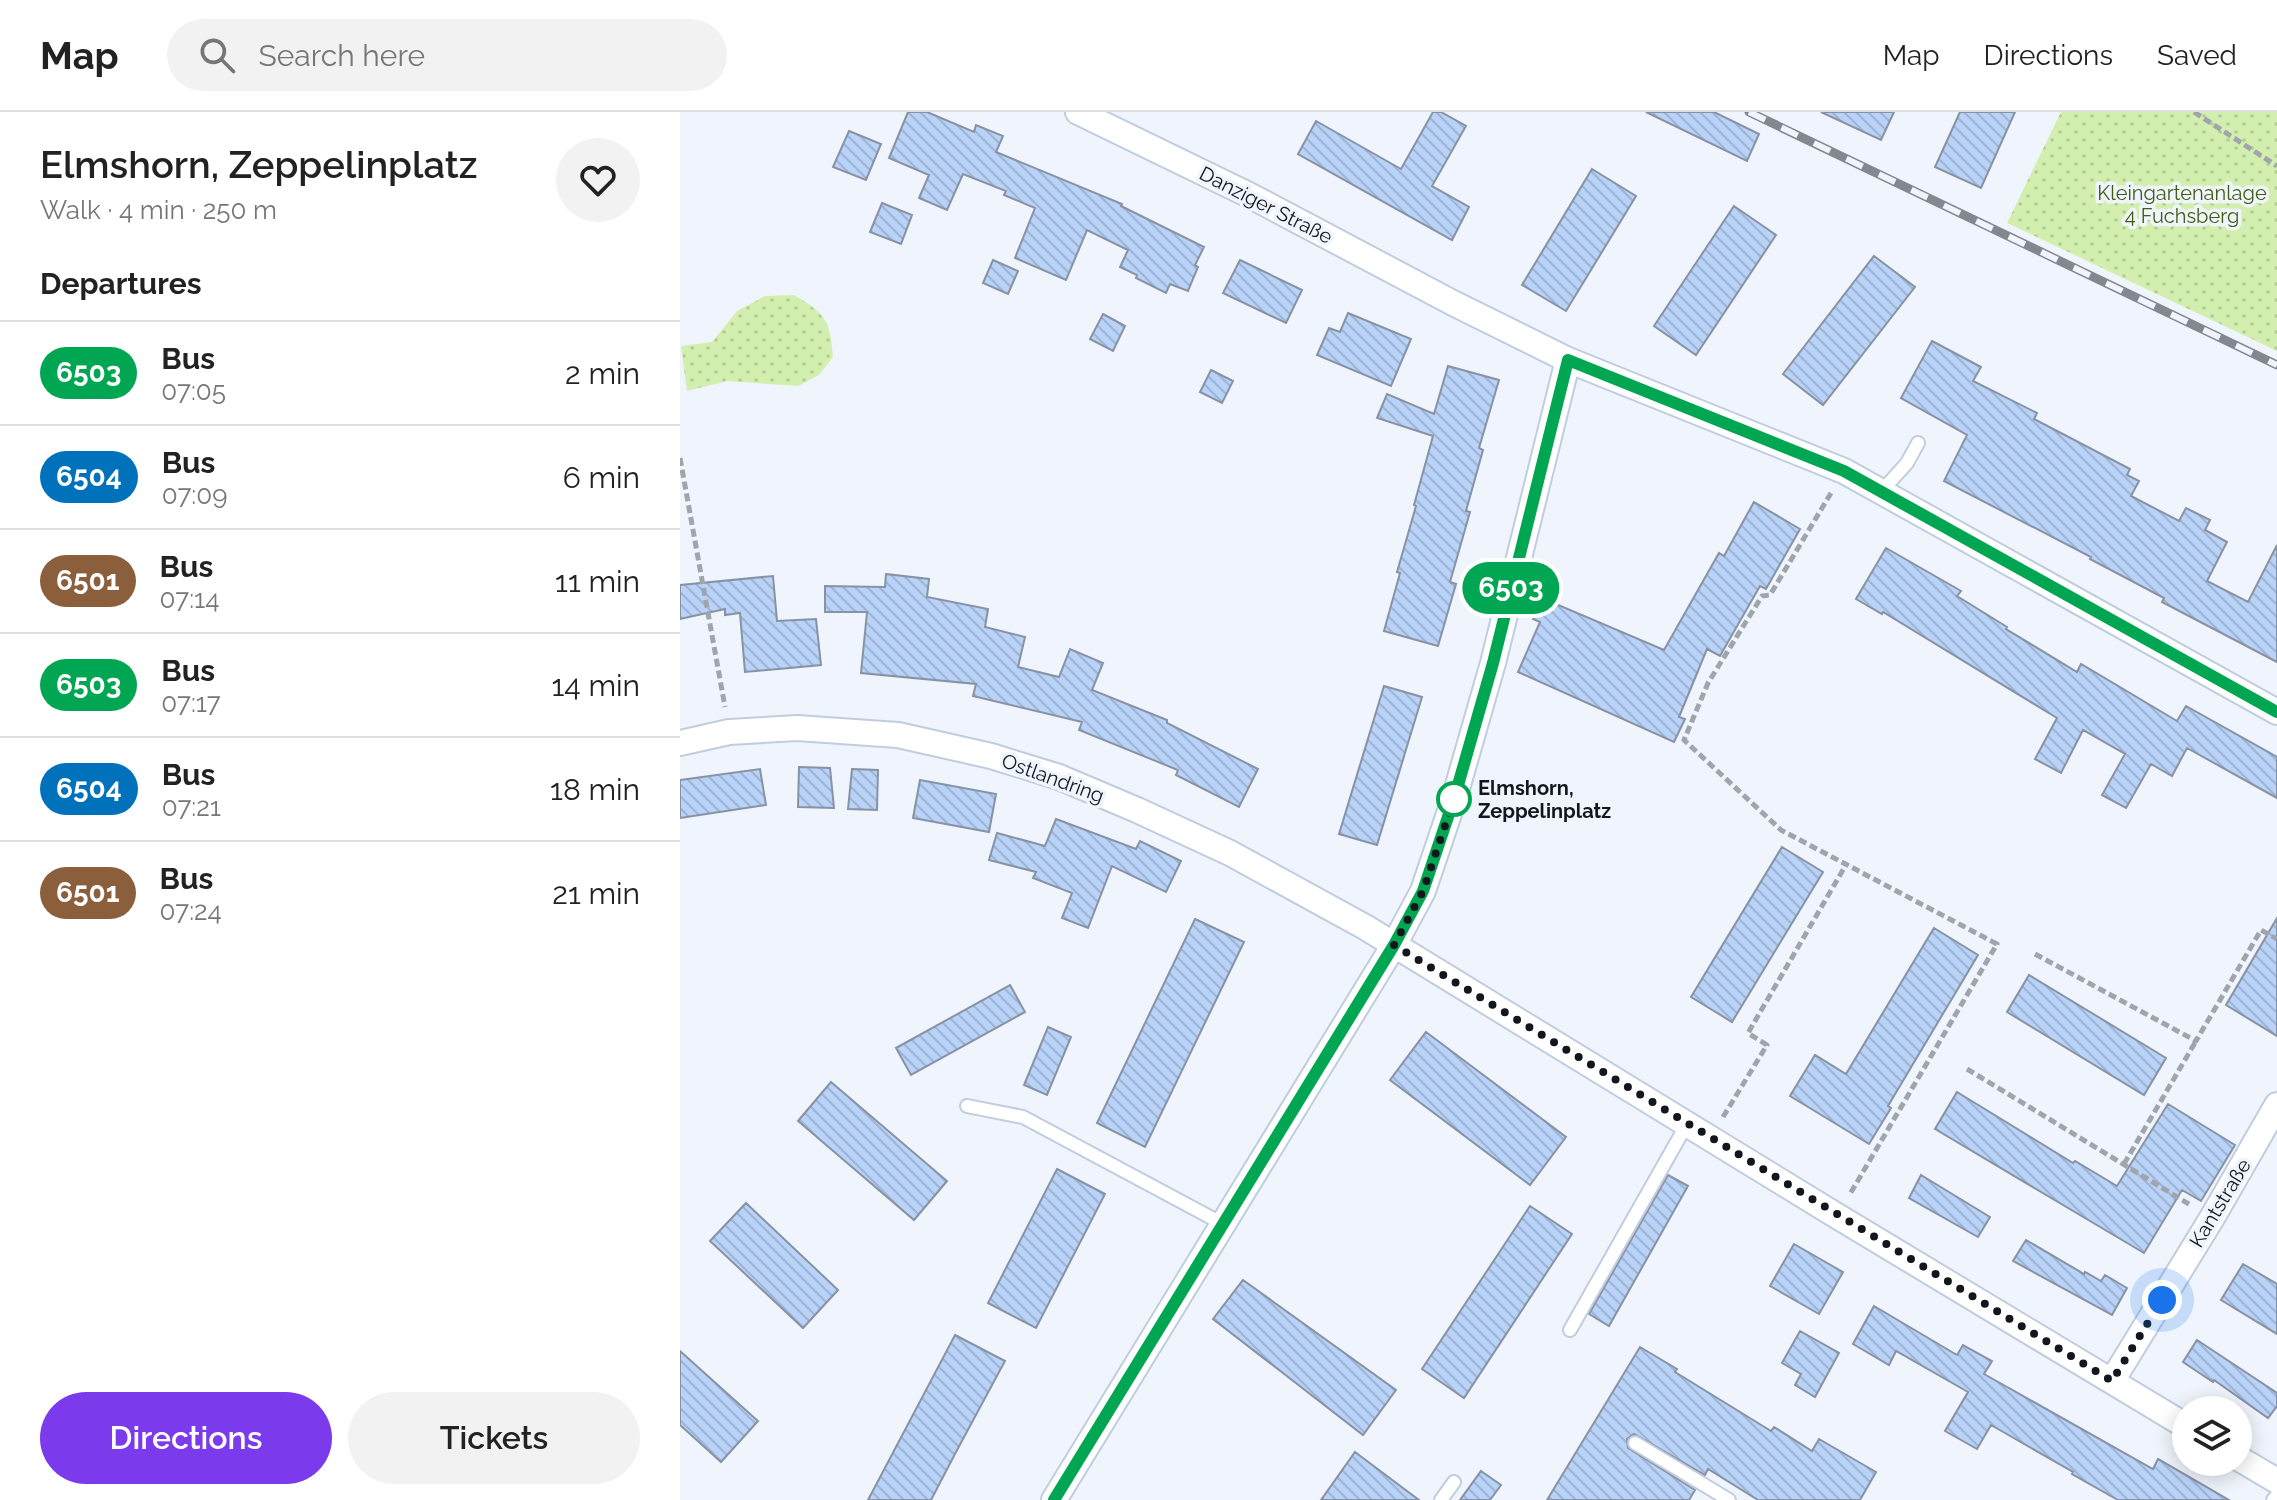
<!DOCTYPE html>
<html lang="en">
<head>
<meta charset="utf-8">
<style>
	body { margin:0; font-family:Raleway,sans-serif; background:#f2f2f2; color:#222; height:100vh; display:flex; flex-direction:column; font-size:30px; white-space:nowrap }
	* { box-sizing:border-box; margin:0 }
	p { font-size:26px; color:#767676 }
	.icon { flex:none; width:44px; height:44px; fill:none; stroke:currentColor; stroke-width:2; stroke-linecap:round; stroke-linejoin:round }
	.map { position:relative; flex:1; overflow:hidden }
	.drawer { display:flex; flex-direction:column; background:#fff; width:680px }
	.drawer>* { flex:none }
	.badge { padding:0 16px; border-radius:26px; font-size:28px; line-height:52px }
	.tools { position:absolute; left:1492px; top:1284px; display:grid; gap:16px }
	.tools a { display:grid; place-items:center; width:80px; height:80px; border-radius:50%; background:#fff; box-shadow:0 4px 20px #0003; font-size:40px }
	.you { position:absolute; width:40px; height:40px; margin:-20px; border:6px solid #fff; border-radius:50%; background:#1a73e8; box-shadow:0 0 0 12px #1a73e833 }
	.map>.badge { position:absolute; translate:-50% -50%; box-shadow:0 0 0 4px #fff }
	h2 { padding:0 40px; font-size:30px; line-height:72px }
	.round { display:grid; place-items:center; flex:none; width:84px; height:84px; border-radius:42px; background:#f2f2f2 }
	.headline { display:flex; align-items:center; justify-content:space-between; height:136px; padding:0 40px }
	h1 { font-size:38px; font-weight:600; line-height:60px }
	.cta { display:flex; gap:16px; margin-top:auto; padding:16px 40px }
	.cta a { flex:1; height:92px; border-radius:48px; background:#7c3aed; color:#fff; font-size:32px; font-weight:600; line-height:92px; text-align:center }
	.cta a+a { background:#f2f2f2; color:#222 }
	ul { padding:0; list-style:none }
	li { display:flex; align-items:center; gap:24px; height:104px; padding:0 40px; border-top:2px solid #e0e0e0 }
	li div { flex:1 }
	li b { display:block; font-size:30px }
	li em { font-style:normal }
	li .badge { min-width:88px; font-weight:700; text-align:center }
	header { display:flex; align-items:center; gap:48px; box-sizing:border-box; height:112px; padding:0 40px; background:#fff; border-bottom:2px solid #e0e0e0 }
	header strong { font-size:38px }
	nav { display:flex; gap:44px; margin-inline-start:auto; font-size:28px }
	.search { width:560px; height:72px; background:#f2f2f2; display:flex; align-items:center; gap:20px; box-sizing:border-box; padding:0 28px; border-radius:44px; color:#767676; font-size:30px }
	main { display:flex; flex:1; min-height:0 }
	.map>svg:first-child { display:block }
	.park { fill:url(#park-dots) }
	.building { fill:url(#building-back-hatch); stroke:#8792a4; stroke-width:2 }
	.lines { fill:none; stroke-linecap:round; stroke-linejoin:round }
	.lane-casing { stroke:#c0cddf; stroke-width:16 }
	.street-casing { stroke:#c0cddf; stroke-width:28 }
	.path { stroke:#a0a5ac; stroke-width:5; stroke-dasharray:8 4; stroke-linecap:butt }
	.lane { stroke:#fff; stroke-width:12 }
	.street { stroke:#fff; stroke-width:24 }
	.rail-casing { stroke:#83888f; stroke-width:9 }
	.rail { stroke:#f0f5fd; stroke-width:6; stroke-dasharray:18; stroke-linecap:butt }
	.line-casing { stroke:#fff; stroke-width:18 }
	.line { stroke:#00a651; stroke-width:12 }
	.walk { stroke:#13171d; stroke-width:8; stroke-dasharray:0 14.4 }
	.stop-dot { fill:#fff; stroke:#00a651; stroke-width:4 }
	.labels { text-anchor:middle; stroke-width:7; stroke-linejoin:round; paint-order:stroke }
	.park-label { font-size:20px; fill:#435c11; stroke:#f0f5fd }
	.street-label { font-size:20px; fill:#13171d; stroke:#f0f5fd }
	.stop-label { font-size:20px; font-weight:bold; fill:#13171d; stroke:#f0f5fd; text-anchor:start }
</style>
</head>
<body>
<header>
<strong>Map</strong>
<div class="search"><svg class="icon" aria-label="search" viewBox="0 0 24 24"><circle cx="10" cy="10" r="6"/><path d="M15 15l6 6"/></svg>Search here</div>
<nav><a>Map</a><a>Directions</a><a>Saved</a></nav>
</header>
<main>
<section class="drawer">
<div class="headline"><div><h1>Elmshorn, Zeppelinplatz</h1><p>Walk · 4 min · 250 m</p></div><a class="round"><svg class="icon" aria-label="heart" viewBox="0 0 24 24"><path d="M12 20l-8-8c-3-5 5-10 8-4 3-6 11-1 8 4z"/></svg></a></div>
<h2>Departures</h2>
<ul>
<li><span class="badge" style="background:#00a651;color:#fff">6503</span><div><b>Bus</b><p>07:05</p></div><em>2 min</em></li>
<li><span class="badge" style="background:#0072bc;color:#fff">6504</span><div><b>Bus</b><p>07:09</p></div><em>6 min</em></li>
<li><span class="badge" style="background:#8b5e3c;color:#fff">6501</span><div><b>Bus</b><p>07:14</p></div><em>11 min</em></li>
<li><span class="badge" style="background:#00a651;color:#fff">6503</span><div><b>Bus</b><p>07:17</p></div><em>14 min</em></li>
<li><span class="badge" style="background:#0072bc;color:#fff">6504</span><div><b>Bus</b><p>07:21</p></div><em>18 min</em></li>
<li><span class="badge" style="background:#8b5e3c;color:#fff">6501</span><div><b>Bus</b><p>07:24</p></div><em>21 min</em></li>
</ul>
<div class="cta"><a>Directions</a><a>Tickets</a></div>
</section>
<div class="map">
<svg width="1597" height="1388" viewBox="0 0 1597 1388">
	<defs>
		<pattern id="park-dots" width="8" height="8" patternUnits="userSpaceOnUse" patternTransform="scale(2)"><rect width="8" height="8" fill="#d3efaf"/><path d="M2 2h.1M6 6h.1" fill="none" stroke="#b4cc96" stroke-width="1.8" stroke-linecap="round"/></pattern>
		<pattern id="building-back-hatch" width="6" height="6" patternUnits="userSpaceOnUse" patternTransform="scale(2)"><rect width="6" height="6" fill="#b9d2f8"/><path d="M-1 5l2 2M0 0l6 6M5-1l2 2" fill="none" stroke="#9eb4d4"/></pattern>
	</defs>
	<rect width="100%" height="100%" fill="#f0f5fd"/>
	<!-- park -->
	<path class="park" d="M1381,0H1597V239L1327,111Z
		M114,183C146,202 150,208 153,245L139,263L118,274L47,269L7,279L1,234L32,230L57,199L85,184Z"/>
	<!-- building -->
	<path class="building" d="M228,0H247L294,20L296,13L323,24L316,40L442,92L441,94L524,135L515,153L518,155L508,179L490,172L486,181L456,166L457,163L440,155L448,138L407,118L386,168L335,146L355,96L324,83L326,79L283,62L267,98L239,86L249,63L209,46Z
		M753,0H761L786,14L752,74L789,95L772,128L618,42L636,9L721,57Z
		M966,0H1034L1079,22L1067,49Z
		M1141,0H1214L1201,28Z
		M1280,0H1335L1301,76L1255,55Z
		M169,19L201,32L186,68L153,55Z
		M912,57L956,84L886,199L842,173Z
		M202,91L232,103L221,132L190,120Z
		M1054,94L1096,123L1016,243L974,214Z
		M1194,144L1235,175L1143,293L1103,262Z
		M313,148L338,159L328,182L303,171Z
		M560,148L622,178L606,211L543,181Z
		M668,201L731,227L711,274L637,243L649,216L660,220Z
		M423,202L445,214L433,239L410,227Z
		M1252,229L1301,255L1293,269L1357,301L1354,307L1450,357L1447,363L1459,369L1451,384L1499,409L1506,396L1530,408L1525,418L1547,430L1527,469L1568,490L1597,433V550L1482,490L1484,486L1410,447L1411,445L1264,369L1287,323L1221,286Z
		M768,254L819,268L799,336L803,338L786,399L790,400L770,470L776,472L758,534L704,519L720,461L717,460L736,394L734,393L753,324L697,306L707,282L754,302Z
		M531,258L553,269L542,291L520,280Z
		M1074,390L1120,417L1086,477L1080,474L1040,544L1027,537L999,605L1005,607L994,630L838,560L860,510L853,507L862,486L984,538L1039,441L1044,444Z
		M1206,436L1281,479L1277,484L1327,515L1326,517L1397,560L1401,552L1497,609L1506,594L1597,645V686L1507,636L1492,664L1471,652L1446,696L1422,683L1445,642L1403,618L1381,661L1355,647L1377,606L1203,500L1202,502L1176,487Z
		M206,462L249,467L247,485L308,497L305,515L345,525L338,555L379,565L390,537L423,551L412,578L487,608V611L578,657L559,695L496,663L498,658L399,618L402,610L293,584L296,572L181,561L187,500H145V474L205,475Z
		M93,464L97,509L136,507L141,553L65,560L60,501L45,503V497L0,507V473Z
		M704,574L742,585L697,733L659,722Z
		M119,655L150,656L154,696L118,695Z
		M80,657L86,693L0,706V668Z
		M172,657L198,658L197,698L168,697Z
		M240,668L316,682L309,720L233,706Z
		M376,707L456,737L460,729L501,749L486,780L432,754L408,816L382,806L392,781L353,766L356,760L309,748L317,721L365,734Z
		M1102,735L1143,760L1052,910L1011,885Z
		M1597,806V924L1546,893Z
		M515,807L564,830L465,1035L417,1011Z
		M1254,816L1298,843L1208,994L1211,996L1189,1032L1110,984L1135,943L1166,962Z
		M1349,863L1486,946L1464,983L1327,900Z
		M330,873L345,900L231,963L216,936Z
		M368,915L391,925L367,983L344,973Z
		M746,920L886,1025L850,1073L710,968Z
		M151,970L267,1069L234,1108L118,1009Z
		M1277,980L1393,1051L1395,1049L1437,1074L1488,992L1555,1033L1521,1089L1502,1078L1464,1141L1255,1017Z
		M377,1057L425,1082L356,1216L308,1191Z
		M988,1063L1008,1074L929,1214L909,1202Z
		M1241,1063L1310,1105L1298,1125L1229,1086Z
		M66,1091L158,1178L123,1216L30,1129Z
		M850,1094L892,1122L784,1286L742,1257Z
		M1346,1128L1404,1162L1405,1160L1421,1169L1425,1163L1447,1176L1432,1203L1333,1149Z
		M1114,1132L1163,1160L1139,1202L1090,1174Z
		M1563,1152L1597,1172V1222L1541,1188Z
		M563,1168L716,1278L683,1323L533,1207Z
		M1194,1194L1277,1243L1283,1233L1312,1249L1304,1262L1473,1357L1478,1347L1549,1388H1438L1392,1362L1393,1360L1311,1313L1297,1337L1265,1319L1288,1280L1216,1239L1209,1253L1173,1232Z
		M1120,1219L1159,1241L1135,1285L1115,1273L1121,1262L1102,1251Z
		M275,1223L325,1249L276,1340L251,1388H188Z
		M1517,1228L1597,1281V1294L1588,1306L1534,1268L1533,1270L1503,1250Z
		M960,1235L997,1257L995,1260L1091,1319L1094,1315L1132,1339L1139,1327L1196,1360L1180,1388H1078L1028,1357L1025,1363L954,1322L947,1327L948,1336L1015,1378L1009,1388H867Z
		M0,1239L78,1309L41,1350L0,1313Z
		M675,1340L739,1388H641Z
		M801,1359L821,1373L810,1388H780Z"/>
	<g class="lines">
		<!-- lane casing -->
		<g class="lane-casing">
			<path id="lane" d="M1201,380L1227,351L1238,331
				M287,994L343,1005L543,1112
				M890,1218L1007,1012
				M955,1331L1049,1388
				M761,1388L774,1370
				M1593,1388L1597,1383"/>
		</g>
		<!-- street casing -->
		<g class="street-casing">
			<path id="street" d="M398,0L569,83L773,191L888,248L1164,359L1597,600
				M0,631L49,620L117,616L218,623L311,644L379,665L457,698L550,741L685,815L1157,1104L1506,1314
				M1432,1269L1532,1106L1597,993
				M1558,1346L1597,1369
				M374,1388L714,833L743,779L774,687L813,551L888,248"/>
		</g>
		<!-- path -->
		<path class="path" d="M1514,0L1597,54
			M0,346L45,595
			M1151,381L1090,483L1082,484L1028,571L1004,628L1101,718L1317,832L1170,1082
			M1355,842L1516,929L1581,818L1597,827
			M1287,957L1512,1094
			M1043,1005L1087,933L1068,921L1167,751
			M1444,1052L1516,929"/>
		<!-- lane -->
		<use href="#lane" class="lane"/>
		<!-- street -->
		<use href="#street" class="street"/>
		<!-- rail casing -->
		<g class="rail-casing">
			<path id="rail" d="M1069,0L1597,253"/>
		</g>
		<!-- rail -->
		<use href="#rail" class="rail"/>
	</g>
	<g class="lines">
		<!-- line casing -->
		<g class="line-casing">
			<path id="line" d="M374,1388L714,833L743,779L774,687L813,551L888,248L1164,359L1597,600"/>
		</g>
		<!-- line -->
		<use href="#line" class="line"/>
		<!-- walk -->
		<path class="walk" d="M774,687L743,779L714,833L1432,1269L1482,1188"/>
	</g>
	<!-- markers -->
	<circle class="stop-dot" cx="774" cy="687" r="16"/>
	<g class="labels">
		<!-- park labels -->
		<g class="park-label">
			<text x="1502" y="88">Kleingartenanlage<tspan x="1502" dy="23">4 Fuchsberg</tspan></text>
		</g>
		<!-- street labels -->
		<g class="street-label">
			<text transform="translate(586 93) rotate(27)" y="7">Danziger Straße</text>
			<text transform="translate(373 666) rotate(20)" y="7">Ostlandring</text>
			<text transform="translate(1540 1091) rotate(-59)" y="7">Kantstraße</text>
		</g>
		<!-- stop labels -->
		<g class="stop-label">
			<text x="798" y="683">Elmshorn,<tspan x="798" dy="23">Zeppelinplatz</tspan></text>
		</g>
	</g>
</svg>
<div class="tools">
<a><svg class="icon" aria-label="layers" viewBox="0 0 24 24"><path d="M12 4l9 5-9 5-9-5zM3 14l9 5 9-5"/></svg></a>
</div>
<div class="you" style="left:1482px;top:1188px"></div>
<b class="badge" style="left:831px;top:476px;background:#00a651;color:#fff">6503</b>
</div>
</main>
</body>
</html>
